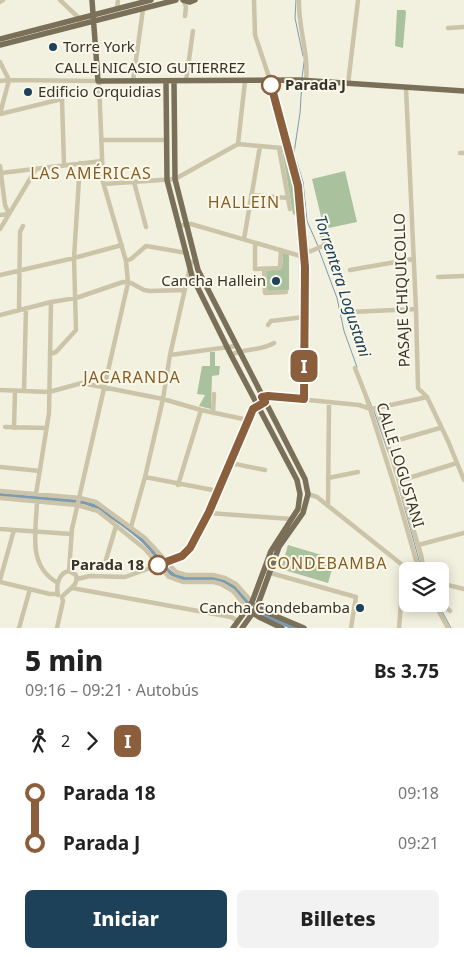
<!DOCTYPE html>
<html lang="es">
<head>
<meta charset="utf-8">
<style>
	body { margin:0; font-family:"Noto Sans",sans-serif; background:#f2f2f2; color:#222; height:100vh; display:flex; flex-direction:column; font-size:19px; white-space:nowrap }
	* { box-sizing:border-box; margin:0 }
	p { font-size:16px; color:#767676 }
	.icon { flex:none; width:28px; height:28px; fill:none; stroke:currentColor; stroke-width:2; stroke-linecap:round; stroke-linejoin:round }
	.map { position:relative; height:628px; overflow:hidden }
	.details { display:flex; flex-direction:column; background:#fff; flex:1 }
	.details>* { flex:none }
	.badge { padding:0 10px; border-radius:8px; font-size:18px; line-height:32px }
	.tools { position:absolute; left:399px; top:562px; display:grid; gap:10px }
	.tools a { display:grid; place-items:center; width:50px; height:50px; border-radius:8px; background:#fff; box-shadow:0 2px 12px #0003; font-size:25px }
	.map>.badge { position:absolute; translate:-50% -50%; box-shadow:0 0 0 2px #fff }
	.legs { display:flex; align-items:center; gap:8px; height:55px; padding:0 25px; font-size:16px }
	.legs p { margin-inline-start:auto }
	.overview { display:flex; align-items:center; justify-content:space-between; height:85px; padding:0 25px }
	h1 { font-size:28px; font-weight:800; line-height:38px }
	.button { display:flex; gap:10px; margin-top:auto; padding:10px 25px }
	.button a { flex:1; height:58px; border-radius:8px; background:#1e415a; color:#fff; font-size:20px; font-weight:800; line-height:58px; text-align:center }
	.button a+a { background:#f2f2f2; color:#222 }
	ul { padding:0 25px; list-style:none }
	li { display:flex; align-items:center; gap:18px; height:50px; font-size:19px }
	li i { display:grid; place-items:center; width:8px; height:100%; margin:0 6px; background:currentColor }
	li i::after { content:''; width:12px; height:12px; margin:-6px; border:4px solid; border-radius:50%; background:#fff }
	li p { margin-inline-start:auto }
	li:first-child i { background:linear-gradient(#0000 50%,currentColor 0) }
	li:last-child i { background:linear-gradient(currentColor 50%,#0000 0) }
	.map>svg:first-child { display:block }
	.green { fill:#a9c29d }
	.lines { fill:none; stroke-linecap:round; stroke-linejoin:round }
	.stream { stroke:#7c9bb0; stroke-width:1 }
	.canal { stroke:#7c9bb0; stroke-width:4 }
	.minor { stroke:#cbc4a9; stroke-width:4.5 }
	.major { stroke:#7a705a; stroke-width:5.5 }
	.line-1-casing { stroke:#fff; stroke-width:11 }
	.line-1 { stroke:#8b5e3c; stroke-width:8 }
	.poi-dot { fill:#1e415a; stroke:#faf8ea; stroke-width:2 }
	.stop-1-dot { fill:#fff; stroke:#8b5e3c; stroke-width:2.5 }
	.labels { text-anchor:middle; stroke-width:4; stroke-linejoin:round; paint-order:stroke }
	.poi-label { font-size:15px; fill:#383329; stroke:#faf8ea; text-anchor:start }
	.street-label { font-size:15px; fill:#383329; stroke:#faf8ea }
	.stop-label { font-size:15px; font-weight:bold; fill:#383329; stroke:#faf8ea; text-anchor:start }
	.neighbourhood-label { font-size:16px; letter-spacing:1px; fill:#875e22; stroke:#faf8ea }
	.water-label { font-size:16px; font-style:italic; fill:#1e415a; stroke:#faf8ea }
</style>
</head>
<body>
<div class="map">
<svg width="464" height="628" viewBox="0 0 464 628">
	<rect width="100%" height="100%" fill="#f2f0de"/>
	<!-- green -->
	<path class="green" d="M397,10H405L406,12L403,48L395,46Z
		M282,150H287L297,184L300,217L293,214Z
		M345,171L357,222L324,229L312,179Z
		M283,253L289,254V290L268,291L267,289L266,271L282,268Z
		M210,352H215V366H220L219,375L212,376L211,409L199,406L205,395L197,394L202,366H210Z
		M288,545L335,559L328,583L281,569Z"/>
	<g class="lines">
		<!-- stream -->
		<path class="stream" d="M296,0L295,18L303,56
			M302,78L304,62
			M302,82L300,113L294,153L303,182L307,221L318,246
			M319,250L337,298L344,331L357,367
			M368,397L372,407
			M374,411L388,452
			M398,484L422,571
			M438,604L451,628"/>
		<!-- canal -->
		<path class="canal" d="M0,495L83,502C99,505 139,535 149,547C157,556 162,567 172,574C188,584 207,574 224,581C234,585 240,594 247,602
			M258,613L294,628"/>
		<!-- minor -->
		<path class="minor" d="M60,0L79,18L80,21
			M254,0L255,35L270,80L298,186L305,267L304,399
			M299,0C298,28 309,52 306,81
			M184,1L186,7L185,16
			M0,2L3,0
			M117,9L118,0
			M448,28L464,27
			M0,62L9,80L0,114
			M0,81L9,80L98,81
			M133,81L143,9
			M186,81L193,31
			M348,84L358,0
			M406,88L416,309L418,388L427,397L448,441L464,480
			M0,114L62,99L64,165
			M101,140H166
			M238,144L245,81
			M279,148L290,209
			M460,153H464
			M0,166L5,205L9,214
			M1,173L102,161
			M134,182L146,227
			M104,184L175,179L238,144L293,149
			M251,195L288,198
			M0,215L9,214
			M178,226L191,224L304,257
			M0,229L36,169
			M244,239L260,146
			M255,243V269L280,268L281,250
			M304,254L325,245L321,234
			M126,261L131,259L146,246L187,253
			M264,269L265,293L286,292
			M350,270L413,259
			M0,275L74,258L122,245
			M438,277L464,276
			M19,310L20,232L23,226
			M351,312L416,309
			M0,315L51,302L76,298L123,282L131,283L144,290L150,291L184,290
			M268,325L271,321L304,317
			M50,354L56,352L76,330L74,258L80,163
			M170,355L236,346
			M231,355C245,348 261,351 274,343
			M355,368L366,396L397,494L419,571
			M0,390L49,392L82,383L163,399L201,410L248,420
			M24,391L26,308
			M255,400L265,395L268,396L359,405L371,409L377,408L427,397
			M377,408L421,555L424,571
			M213,413L214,394
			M5,427L46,428
			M14,428L15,391
			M388,443L440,428
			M230,463L265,470
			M0,467L40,471
			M145,477L218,491
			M328,478L358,472
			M399,481L457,463
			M178,485L201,410
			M0,491L80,498L96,502L145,538L176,572L186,575H213L225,578L236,584L252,602
			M36,494L49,413L51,302
			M308,494L317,497L410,571
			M0,498L77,505L98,511L145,549L169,577L183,582H214L221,584L233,591L248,609
			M37,502C36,532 27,566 58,583
			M328,506L329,402
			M209,513L291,519
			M131,527L145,477L163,399L170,355L190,267L192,262L196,260
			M0,529L71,534
			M418,545L464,533
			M105,563L116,526
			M69,571L72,529L128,283L126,261L103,182L99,81
			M267,572L356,597L351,628
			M77,579L90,576L125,577L173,560L187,552L207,516L253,409L265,402
			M0,580L14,530
			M0,582L50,594H58
			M440,583L464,589
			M72,588L231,617L238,621
			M58,595C56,586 58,573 69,571
			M440,601L450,611
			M435,604L448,628
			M19,628L30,589
			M57,628L63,601L62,597C68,589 79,586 76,575L69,571
			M399,628L404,568"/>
		<!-- major -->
		<path class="major" d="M92,0L98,81L299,80L464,91
			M183,0L190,2L195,0
			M0,39L151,0
			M0,45L176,0
			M166,81L167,180L192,276L231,355L297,480L300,494L298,509L271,551L252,602L233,628
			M174,81L175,179L198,270L305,479L308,494L303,513L279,547L257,607L242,628
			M256,606L266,612L304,628
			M251,612L259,617L282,628"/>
	</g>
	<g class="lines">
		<!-- line-1 casing -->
		<g class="line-1-casing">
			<path id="line-1" d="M158,565L182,556L190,548L209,512L253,409L265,402L262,397L268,396L304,399L305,267L298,186L271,85"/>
		</g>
		<!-- line-1 -->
		<use href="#line-1" class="line-1"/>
	</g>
	<!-- markers -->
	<g class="poi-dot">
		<circle cx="53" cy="47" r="5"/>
		<circle cx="28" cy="92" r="5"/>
		<circle cx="276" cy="281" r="5"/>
		<circle cx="360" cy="608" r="5"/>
	</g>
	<g class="stop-1-dot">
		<circle cx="271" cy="85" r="9"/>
		<circle cx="158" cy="565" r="9"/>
	</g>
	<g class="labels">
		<!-- poi labels -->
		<g class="poi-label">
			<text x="63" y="52">Torre York</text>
			<text x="38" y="97">Edificio Orquidias</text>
			<text x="266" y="286" text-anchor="end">Cancha Hallein</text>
			<text x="350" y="613" text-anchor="end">Cancha Condebamba</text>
		</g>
		<!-- street labels -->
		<g class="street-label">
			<text x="150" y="73">CALLE NICASIO GUTIERREZ</text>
			<text transform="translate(402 290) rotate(-92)" y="5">PASAJE CHIQUICOLLO</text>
			<text transform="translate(400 465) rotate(73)" y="5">CALLE LOGUSTANI</text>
		</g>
		<!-- stop labels -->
		<g class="stop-label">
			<text x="285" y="90">Parada J</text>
			<text x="144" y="570" text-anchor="end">Parada 18</text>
		</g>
		<!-- neighbourhood labels -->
		<g class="neighbourhood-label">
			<text x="91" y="179">LAS AMÉRICAS</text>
			<text x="244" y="208">HALLEIN</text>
			<text x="132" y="383">JACARANDA</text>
			<text x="327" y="569">CONDEBAMBA</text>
		</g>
		<!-- water labels -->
		<g class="water-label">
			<text transform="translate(343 286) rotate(72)" y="6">Torrentera Logustani</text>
		</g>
	</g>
</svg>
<div class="tools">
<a><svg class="icon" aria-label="layers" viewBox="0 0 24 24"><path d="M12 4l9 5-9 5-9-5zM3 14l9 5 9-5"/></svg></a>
</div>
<b class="badge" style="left:304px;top:366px;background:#8b5e3c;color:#fff">I</b>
</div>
<section class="details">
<div class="overview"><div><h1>5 min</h1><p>09:16 – 09:21 · Autobús</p></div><b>Bs 3.75</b></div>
<div class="legs"><svg class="icon" aria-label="walk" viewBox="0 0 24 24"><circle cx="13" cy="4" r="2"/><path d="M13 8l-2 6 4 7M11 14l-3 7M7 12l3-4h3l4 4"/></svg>2<svg class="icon" aria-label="forward" viewBox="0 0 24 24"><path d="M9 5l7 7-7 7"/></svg><b class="badge" style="background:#8b5e3c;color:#fff">I</b></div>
<ul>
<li><i style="color:#8b5e3c"></i><b>Parada 18</b><p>09:18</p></li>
<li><i style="color:#8b5e3c"></i><b>Parada J</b><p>09:21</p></li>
</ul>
<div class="button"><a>Iniciar</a><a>Billetes</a></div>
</section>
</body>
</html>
